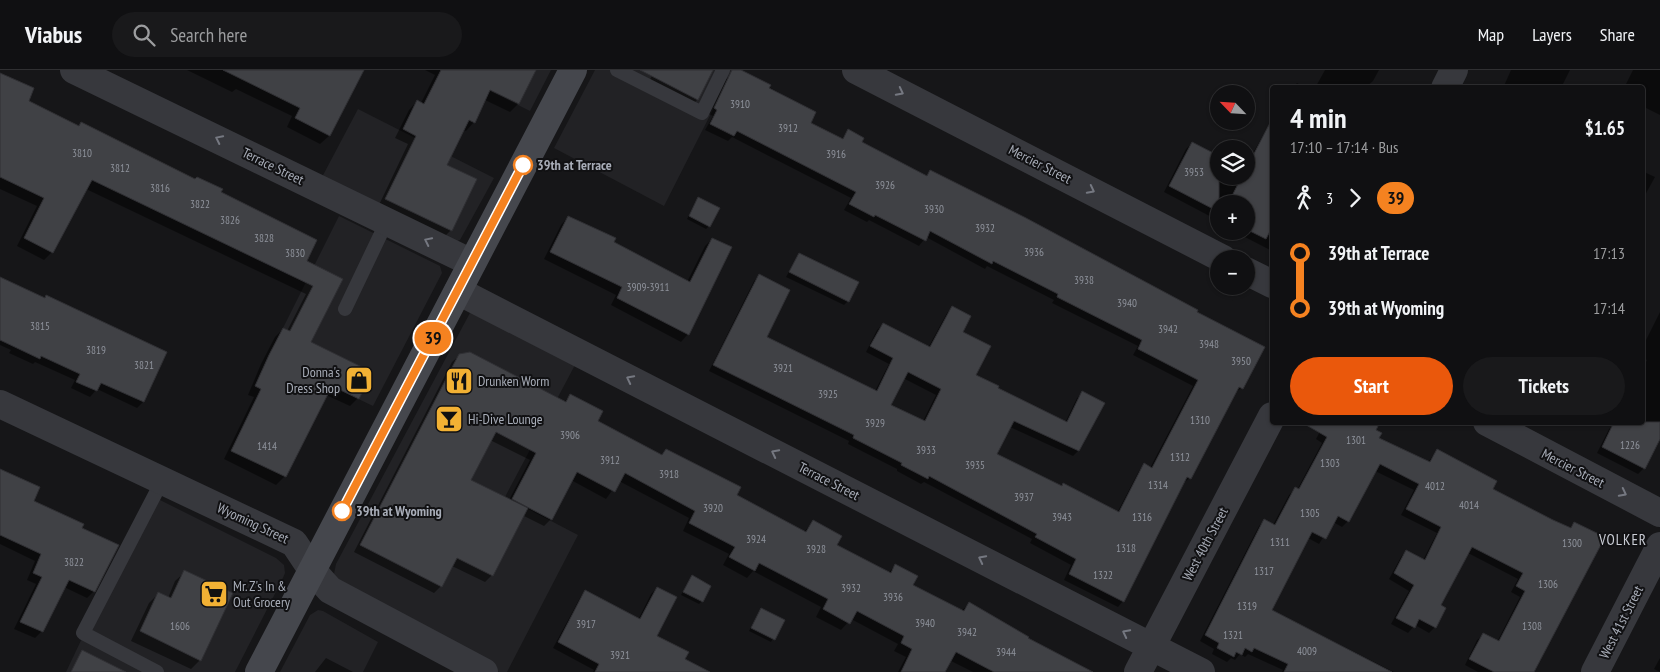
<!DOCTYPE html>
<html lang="en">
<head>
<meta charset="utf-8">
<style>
	body { margin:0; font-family:"PT Sans Narrow",sans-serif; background:#19191b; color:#f1f3f6; height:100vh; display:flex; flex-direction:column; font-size:19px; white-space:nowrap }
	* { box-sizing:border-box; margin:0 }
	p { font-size:16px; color:#9c9d9f }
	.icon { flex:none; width:28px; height:28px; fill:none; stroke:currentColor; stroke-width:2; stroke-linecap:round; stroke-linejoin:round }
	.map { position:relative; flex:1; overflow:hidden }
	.details { position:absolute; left:1270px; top:15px; width:375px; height:340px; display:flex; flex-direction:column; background:#101012; border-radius:5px; box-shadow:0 1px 4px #0004,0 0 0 1px #303032 }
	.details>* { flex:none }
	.badge { padding:0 10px; border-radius:16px; font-size:18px; line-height:32px }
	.needle { width:32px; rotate:295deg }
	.tools { position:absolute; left:1210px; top:15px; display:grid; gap:10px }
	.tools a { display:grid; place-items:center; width:45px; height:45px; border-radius:50%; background:#101012; box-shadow:0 1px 4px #0004,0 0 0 1px #303032; font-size:25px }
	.map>.badge { position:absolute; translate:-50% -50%; box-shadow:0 0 0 2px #fff }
	.legs { display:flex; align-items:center; gap:8px; height:55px; padding:0 20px; font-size:16px }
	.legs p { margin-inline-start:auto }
	.summary { display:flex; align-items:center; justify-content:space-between; height:85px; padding:0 20px }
	h1 { font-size:28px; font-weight:700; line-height:38px }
	.primary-button { display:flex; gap:10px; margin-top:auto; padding:10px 20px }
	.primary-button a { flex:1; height:58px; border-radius:30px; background:#ea580c; color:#fff; font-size:20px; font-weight:700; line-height:58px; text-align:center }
	.primary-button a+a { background:#19191b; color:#f1f3f6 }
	ul { padding:0 20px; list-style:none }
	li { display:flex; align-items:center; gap:18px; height:55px; font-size:19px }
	li i { display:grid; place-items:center; width:8px; height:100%; margin:0 6px; background:currentColor }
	li i::after { content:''; width:12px; height:12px; margin:-6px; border:4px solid; border-radius:50%; background:#101012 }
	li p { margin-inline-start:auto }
	li:first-child i { background:linear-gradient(#0000 50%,currentColor 0) }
	li:last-child i { background:linear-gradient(currentColor 50%,#0000 0) }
	header { display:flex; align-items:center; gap:30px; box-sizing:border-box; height:70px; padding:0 25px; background:#101012; border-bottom:1px solid #303032 }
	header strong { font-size:24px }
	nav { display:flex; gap:28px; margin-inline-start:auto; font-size:18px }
	.search { width:350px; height:45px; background:#19191b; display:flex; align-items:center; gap:12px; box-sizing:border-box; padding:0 18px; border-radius:28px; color:#9c9d9f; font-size:19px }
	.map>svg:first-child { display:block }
	.built { fill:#222225 }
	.shadow { fill:#0007; fill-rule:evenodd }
	.building { fill:#404145; stroke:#303034; fill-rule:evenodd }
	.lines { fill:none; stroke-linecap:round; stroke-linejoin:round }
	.lane { stroke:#37383d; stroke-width:14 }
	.street { stroke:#37383d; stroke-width:28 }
	.secondary { stroke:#45474d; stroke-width:28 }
	.oneway { stroke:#757881 }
	.line-1-casing { stroke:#fff; stroke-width:11 }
	.line-1 { stroke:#f58220; stroke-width:8 }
	.stop-1-dot { fill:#fff; stroke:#f58220; stroke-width:2.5 }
	.labels { text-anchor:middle; stroke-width:4; stroke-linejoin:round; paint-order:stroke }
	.number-label { font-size:11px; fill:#8e929b }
	.street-label { font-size:14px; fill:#a8adb8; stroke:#111113 }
	.stop-label { font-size:14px; font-weight:bold; fill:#a8adb8; stroke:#111113; text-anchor:start }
	.poi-label { font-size:14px; fill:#a8adb8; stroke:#111113; text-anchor:start }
	.neighbourhood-label { font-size:15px; letter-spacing:1px; fill:#c9ccd4; stroke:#111113 }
</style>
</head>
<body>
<header>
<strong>Viabus</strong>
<div class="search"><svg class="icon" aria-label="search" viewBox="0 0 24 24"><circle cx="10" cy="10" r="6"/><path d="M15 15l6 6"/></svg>Search here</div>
<nav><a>Map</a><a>Layers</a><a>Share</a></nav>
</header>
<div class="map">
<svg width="1660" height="602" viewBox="0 0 1660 602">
	<rect width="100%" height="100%" fill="#161618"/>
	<!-- built -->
	<path class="built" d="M448,0H551L530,41Z
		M595,0H733L664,136L554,78Z
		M358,39L494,108L460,170L455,172L321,109Z
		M339,146L440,196L442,203L373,336L269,286Z
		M471,241L575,295L505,427L578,465L507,602H499L346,519L334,504L336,494Z
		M150,425L276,488L284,495L285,503L282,510L235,602H66Z
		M318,540L323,541L378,572L363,602H280L310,545Z"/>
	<!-- shadow -->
	<path class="shadow" d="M187,0H363L329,66L320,74L287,57L292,46L236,19L232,22Z
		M425,0H535L518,34L510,42L485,30L474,52L466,61L463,60L446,95L451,160L442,169L378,137L408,74L395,68L409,40L417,31L421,33L435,5Z
		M655,0H712L697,30L686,41L645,19Z
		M739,0L815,43L809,53L841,70L848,61L860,72L925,107L930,102L1242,318L1234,323L1190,408L1183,413L1123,531L1118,537L1064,510L1071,495L1030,473L1032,469L924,412L921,414L897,401V399L848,374L849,371L709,301L754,211L759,206L765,267L875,321L889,294L866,282L877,260L883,254L928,278L947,243L952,238L975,305L996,319L1065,353L1077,328L1083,323L1104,334L1078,381L1073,386L1010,357L995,384L1117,443L1139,401L1144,395L1150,398L1193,316L1133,285L1138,276L1052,233L1054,230L987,196L985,199L926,167L919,176L869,150L867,152L844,140L851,128L732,67L728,71L705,60L713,46L709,44L726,9ZM903,308L936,325L923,351L889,335Z
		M1325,0H1379L1373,11L1365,18H1315Z
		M1511,0H1570L1561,18H1503Z
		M1633,0H1660V45L1644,37L1642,39V18H1624Z
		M0,5L27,31L78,57L81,53L220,122L305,191L342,209L309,272L358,328L350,336L326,325L284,407L276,415L224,389L254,327L248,325L261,294L275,267L283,259L287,261L306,224L86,119L52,182L44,190L17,176L37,136L0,119Z
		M1297,13L1305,18H1293Z
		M1272,50V181L1241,165L1242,163L1238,161H1246V134H1219V151L1164,122L1186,79L1192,73L1219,106H1246V95Z
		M1642,101L1655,107L1644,127L1642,126Z
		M698,129L709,156L706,159L687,149Z
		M568,147L687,212L705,176L712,169L688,264L681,272L611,235L616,225L544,189L561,155Z
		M799,184L848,231L844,235L786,207Z
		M0,209L143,332L137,338L97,319L90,327L71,318L75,310L35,292L33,294L9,283L11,280L0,275Z
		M1660,242V367L1644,398L1638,404L1597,383L1609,359L1615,353L1642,352V299L1647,290L1642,288V278Z
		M460,285L564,332L571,325L597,351L661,386L666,381L735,426L804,462L813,452L836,475L888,503L895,496L912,515L961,541L969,534L1077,602H973L949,590L926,602H898L906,587L894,581L898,574L851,549L841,560L816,547L821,537L753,501L747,508L723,495L729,484L683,461L689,448L619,411L606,429L571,410L551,449L544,456L522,445L492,505L485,512L452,496L441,516L434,523L354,482L452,292ZM490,370L530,390L509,430L469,410Z
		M1325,352L1374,360L1378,368L1428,392L1437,381L1491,419L1569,459L1574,453L1534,602H1478L1465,595L1477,570L1483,565L1497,572L1520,527L1511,522L1518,509L1468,483L1439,536L1435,557L1429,563L1415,555L1408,563L1391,554L1409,521L1389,509L1401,487L1406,481L1423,490L1437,463L1401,445L1414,420L1375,401L1348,451L1342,457L1333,452L1319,474L1308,468L1271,540L1394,602H1282L1283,600L1248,584L1245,587L1240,584L1235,590L1231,588L1227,592L1212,584L1214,579L1200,571L1259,456L1264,451L1273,455L1289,425L1295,419L1297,420L1322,373L1316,369Z
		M0,400L32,431L80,459L94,521L87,528L64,517L42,561L35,568L14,559L36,514L27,510L35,491L0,474Z
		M185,502L200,590L191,599L131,571L149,533L159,523L168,528L175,511Z
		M692,507L702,531L699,534L681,525Z
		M657,518L655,566L684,589L707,602H593L594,600L553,578L580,528L585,522L638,550L651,524Z
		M761,539L783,550L771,572L749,561Z
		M326,588L353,602H315Z
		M1660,588V602L1654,599Z"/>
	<!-- building -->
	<path class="building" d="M223,0H364L330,66L295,48L300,38Z
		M441,0H536L519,34L490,20L475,53L469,50L447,95L477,109L452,161L385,129L416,66L403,59L417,30L424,34Z
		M640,0H713L698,30Z
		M732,0H741L771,15L769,18L816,42L811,53L843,69L848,59L864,68L862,72L927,106L930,100L1026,148L1198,240L1197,242L1265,277L1243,319L1239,317L1191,409L1187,407L1124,532L1069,504L1076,489L1035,467L1037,464L929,406L928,409L901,395L902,393L853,368L854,365L713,295L759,204L790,220L767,267L877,321L893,288L870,276L883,253L930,277L952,236L971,246L963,262L991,276L976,305L999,316L998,318L1067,352L1082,321L1105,333L1079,381L1014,351L997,384L1062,416L1063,413L1119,442L1144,393L1152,398L1198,310L1138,279L1142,270L1057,227L1058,224L993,191L992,194L930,161L926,171L875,145L874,147L849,134L856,122L737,61L734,66L710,54L717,40L714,38ZM908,302L941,319L925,351L891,335Z
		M0,3L34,18L29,31L79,56L81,52L195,109L197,107L223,119L221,122L317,170L307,191L343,209L311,272L372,302L359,329L332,316L286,407L231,381L261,319L255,316L269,285L283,258L290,261L313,216L92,110L53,183L24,168L44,128L0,107Z
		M1272,49V157L1266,169L1246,159V134H1228L1242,106H1246V99Z
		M1192,72L1219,86V142L1169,116Z
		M698,127L720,138L710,157L689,146Z
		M568,146L616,168L614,172L690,212L712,168L732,177L689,265L617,228L622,217L550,182Z
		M799,183L859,212L849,232L789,202Z
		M0,207L45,228L46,225L167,282L144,332L101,313L97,321L76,312L80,304L41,286L40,289L0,270Z
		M470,282L566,332L570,324L603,341L598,351L662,385L666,379L741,417L737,425L806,462L813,450L842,466L837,475L891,503L895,494L918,506L913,515L964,541L969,532L1029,567L1028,568L1093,602H994L956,582L945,602H901L912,579L901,573L904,566L857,541L850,554L823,539L828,529L759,493L755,501L729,487L735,477L689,453L695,441L625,403L615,422L577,402L552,450L512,429L536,383L496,362L471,410L528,438L493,506L457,488L442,517L360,475L459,284Z
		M1301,352H1380L1376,360L1382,363L1379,368L1430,392L1437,379L1497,411L1493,419L1553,450L1571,458L1574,452L1605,467L1534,602H1494L1469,589L1483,563L1499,571L1525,521L1516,516L1523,503L1472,477L1441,535L1446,538L1436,558L1419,549L1415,558L1396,548L1414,515L1394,503L1406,480L1425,490L1441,457L1406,439L1419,414L1380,394L1349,452L1338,446L1326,469L1312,462L1272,540L1392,602H1284L1288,594L1254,578L1252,582L1245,578L1242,585L1236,582L1234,587L1217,578L1219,573L1205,565L1264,449L1275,455L1295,417L1299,419L1327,367Z
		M1614,352H1660V369L1645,399L1602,377Z
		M0,399L40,417L34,431L84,454L82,458L119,475L95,522L69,510L43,562L20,552L42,507L33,503L41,484L0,465Z
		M184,500L233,523L201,591L140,561L158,522L171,528Z
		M692,505L711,516L703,532L683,522Z
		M657,517L677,527L657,566L689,582L685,589L710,602H595L599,594L558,572L585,520L640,549Z
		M761,538L785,550L775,570L751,558Z
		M82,580L126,602H71Z"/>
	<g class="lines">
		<!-- lane -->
		<path class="lane" d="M617,0L702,43L723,0
			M345,239L387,151
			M157,602L83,563L162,411"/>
		<!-- street -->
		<path class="street" d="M74,0L472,193
			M856,0L1223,189
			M1445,18L1454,0
			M1246,201L1272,214
			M458,221L1201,602
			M0,334L294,473L312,500L330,520L484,602
			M1487,352L1660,443
			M1138,602L1272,346
			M1595,602L1660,476"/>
		<!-- secondary -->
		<path class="secondary" d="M259,602L573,0"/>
	</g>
	<!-- one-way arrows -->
	<defs><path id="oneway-chevron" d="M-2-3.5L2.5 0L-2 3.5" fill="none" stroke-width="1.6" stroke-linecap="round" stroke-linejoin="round" transform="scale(1.25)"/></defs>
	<g class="oneway">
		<use href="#oneway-chevron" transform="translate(900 22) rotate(27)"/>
		<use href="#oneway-chevron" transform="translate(219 69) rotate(-154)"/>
		<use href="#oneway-chevron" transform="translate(1091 120) rotate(27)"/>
		<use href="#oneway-chevron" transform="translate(428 171) rotate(-154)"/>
		<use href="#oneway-chevron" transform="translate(630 309) rotate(-153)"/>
		<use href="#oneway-chevron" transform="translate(775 383) rotate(-153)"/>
		<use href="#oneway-chevron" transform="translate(1623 423) rotate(27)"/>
		<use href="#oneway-chevron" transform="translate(982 489) rotate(-153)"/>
		<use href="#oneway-chevron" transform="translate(1126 563) rotate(-153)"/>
	</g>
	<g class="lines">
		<!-- line-1 casing -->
		<g class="line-1-casing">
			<path id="line-1" d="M342,441L523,95"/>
		</g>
		<!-- line-1 -->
		<use href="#line-1" class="line-1"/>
	</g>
	<!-- icons -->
	<defs>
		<g id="shop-square" transform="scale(1.4375)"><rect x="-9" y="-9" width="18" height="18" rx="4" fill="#f2b134" stroke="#111113"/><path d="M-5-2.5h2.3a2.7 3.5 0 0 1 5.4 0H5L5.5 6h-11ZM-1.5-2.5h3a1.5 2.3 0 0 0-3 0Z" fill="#111"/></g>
		<g id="restaurant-square" transform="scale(1.4375)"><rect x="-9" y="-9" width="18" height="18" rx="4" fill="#f2b134" stroke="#111113"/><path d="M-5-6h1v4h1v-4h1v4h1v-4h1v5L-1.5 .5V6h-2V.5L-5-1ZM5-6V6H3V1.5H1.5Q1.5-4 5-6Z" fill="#111"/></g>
		<g id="bar-square" transform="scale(1.4375)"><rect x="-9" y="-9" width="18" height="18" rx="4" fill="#f2b134" stroke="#111113"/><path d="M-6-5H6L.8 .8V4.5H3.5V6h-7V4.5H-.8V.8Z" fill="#111"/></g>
		<g id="supermarket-square" transform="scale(1.4375)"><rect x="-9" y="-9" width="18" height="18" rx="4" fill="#f2b134" stroke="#111113"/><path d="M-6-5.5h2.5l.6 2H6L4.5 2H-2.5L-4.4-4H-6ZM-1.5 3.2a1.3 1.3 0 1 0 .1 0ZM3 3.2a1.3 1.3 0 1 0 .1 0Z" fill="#111"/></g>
	</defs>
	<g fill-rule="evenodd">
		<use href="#shop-square" x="359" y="310"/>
		<use href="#restaurant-square" x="459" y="311"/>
		<use href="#bar-square" x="449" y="349"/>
		<use href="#supermarket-square" x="214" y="524"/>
	</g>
	<!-- markers -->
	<g class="stop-1-dot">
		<circle cx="523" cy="95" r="9"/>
		<circle cx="342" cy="441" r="9"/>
	</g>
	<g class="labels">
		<!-- number labels -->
		<g class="number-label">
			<text x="740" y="38">3910</text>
			<text x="788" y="62">3912</text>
			<text x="82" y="87">3810</text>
			<text x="836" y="88">3916</text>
			<text x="120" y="102">3812</text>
			<text x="1194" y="106">3953</text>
			<text x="885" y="119">3926</text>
			<text x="160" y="122">3816</text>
			<text x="200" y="138">3822</text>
			<text x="934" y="143">3930</text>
			<text x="230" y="154">3826</text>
			<text x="985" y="162">3932</text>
			<text x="264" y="172">3828</text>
			<text x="1034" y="186">3936</text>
			<text x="295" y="187">3830</text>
			<text x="1084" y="214">3938</text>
			<text x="648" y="221">3909-3911</text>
			<text x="1127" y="237">3940</text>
			<text x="40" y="260">3815</text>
			<text x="1168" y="263">3942</text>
			<text x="1209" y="278">3948</text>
			<text x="96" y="284">3819</text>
			<text x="1241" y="295">3950</text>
			<text x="144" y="299">3821</text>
			<text x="783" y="302">3921</text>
			<text x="828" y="328">3925</text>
			<text x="1200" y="354">1310</text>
			<text x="875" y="357">3929</text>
			<text x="570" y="369">3906</text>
			<text x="1356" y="374">1301</text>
			<text x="1630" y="379">1226</text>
			<text x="267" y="380">1414</text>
			<text x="926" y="384">3933</text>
			<text x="1180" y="391">1312</text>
			<text x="610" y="394">3912</text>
			<text x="1330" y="397">1303</text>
			<text x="975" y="399">3935</text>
			<text x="669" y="408">3918</text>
			<text x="1158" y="419">1314</text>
			<text x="1435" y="420">4012</text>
			<text x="1024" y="431">3937</text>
			<text x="1469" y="439">4014</text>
			<text x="713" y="442">3920</text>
			<text x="1310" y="447">1305</text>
			<text x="1062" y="451">3943</text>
			<text x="1142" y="451">1316</text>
			<text x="756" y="473">3924</text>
			<text x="1280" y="476">1311</text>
			<text x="1572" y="477">1300</text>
			<text x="1126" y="482">1318</text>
			<text x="816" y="483">3928</text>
			<text x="74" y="496">3822</text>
			<text x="1264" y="505">1317</text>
			<text x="1103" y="509">1322</text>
			<text x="1548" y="518">1306</text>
			<text x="851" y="522">3932</text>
			<text x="893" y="531">3936</text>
			<text x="1247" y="540">1319</text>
			<text x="925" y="557">3940</text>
			<text x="586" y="558">3917</text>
			<text x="180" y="560">1606</text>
			<text x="1532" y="560">1308</text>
			<text x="967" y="566">3942</text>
			<text x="1233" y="569">1321</text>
			<text x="1307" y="585">4009</text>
			<text x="1006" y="586">3944</text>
			<text x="620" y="589">3921</text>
		</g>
		<!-- street labels -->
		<g class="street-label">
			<text transform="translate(1040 94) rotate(27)" y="5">Mercier Street</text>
			<text transform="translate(273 96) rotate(26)" y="5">Terrace Street</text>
			<text transform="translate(1573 398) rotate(27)" y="5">Mercier Street</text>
			<text transform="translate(829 411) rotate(27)" y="5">Terrace Street</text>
			<text transform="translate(253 453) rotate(25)" y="5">Wyoming Street</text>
			<text transform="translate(1205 474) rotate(-62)" y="5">West 40th Street</text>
			<text transform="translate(1621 552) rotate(-63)" y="5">West 41st Street</text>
		</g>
		<!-- stop labels -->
		<g class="stop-label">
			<text x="537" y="100">39th at Terrace</text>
			<text x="356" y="446">39th at Wyoming</text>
		</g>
		<!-- poi labels -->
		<g class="poi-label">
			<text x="340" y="307" text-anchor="end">Donna's<tspan x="340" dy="16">Dress Shop</tspan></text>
			<text x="478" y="316">Drunken Worm</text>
			<text x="468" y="354">Hi-Dive Lounge</text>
			<text x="233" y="521">Mr. Z's In &amp;<tspan x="233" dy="16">Out Grocery</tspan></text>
		</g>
		<!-- neighbourhood labels -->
		<g class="neighbourhood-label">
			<text x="1623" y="475">VOLKER</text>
		</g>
	</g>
</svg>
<div class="tools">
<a><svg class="needle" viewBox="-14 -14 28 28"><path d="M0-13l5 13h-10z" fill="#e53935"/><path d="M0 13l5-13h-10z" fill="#9c9d9f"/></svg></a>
<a><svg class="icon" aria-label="layers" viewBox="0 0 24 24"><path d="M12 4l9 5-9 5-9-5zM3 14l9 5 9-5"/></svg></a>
<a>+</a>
<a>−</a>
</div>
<b class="badge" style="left:433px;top:268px;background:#f58220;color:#111">39</b>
<section class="details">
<div class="summary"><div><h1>4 min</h1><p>17:10 – 17:14 · Bus</p></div><b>$1.65</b></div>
<div class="legs"><svg class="icon" aria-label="walk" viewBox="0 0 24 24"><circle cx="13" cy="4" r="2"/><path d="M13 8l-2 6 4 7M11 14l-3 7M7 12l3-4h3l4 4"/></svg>3<svg class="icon" aria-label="forward" viewBox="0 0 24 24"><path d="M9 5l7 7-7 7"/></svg><b class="badge" style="background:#f58220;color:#111">39</b></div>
<ul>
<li><i style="color:#f58220"></i><b>39th at Terrace</b><p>17:13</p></li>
<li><i style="color:#f58220"></i><b>39th at Wyoming</b><p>17:14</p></li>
</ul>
<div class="primary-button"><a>Start</a><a>Tickets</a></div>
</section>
</div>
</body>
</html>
